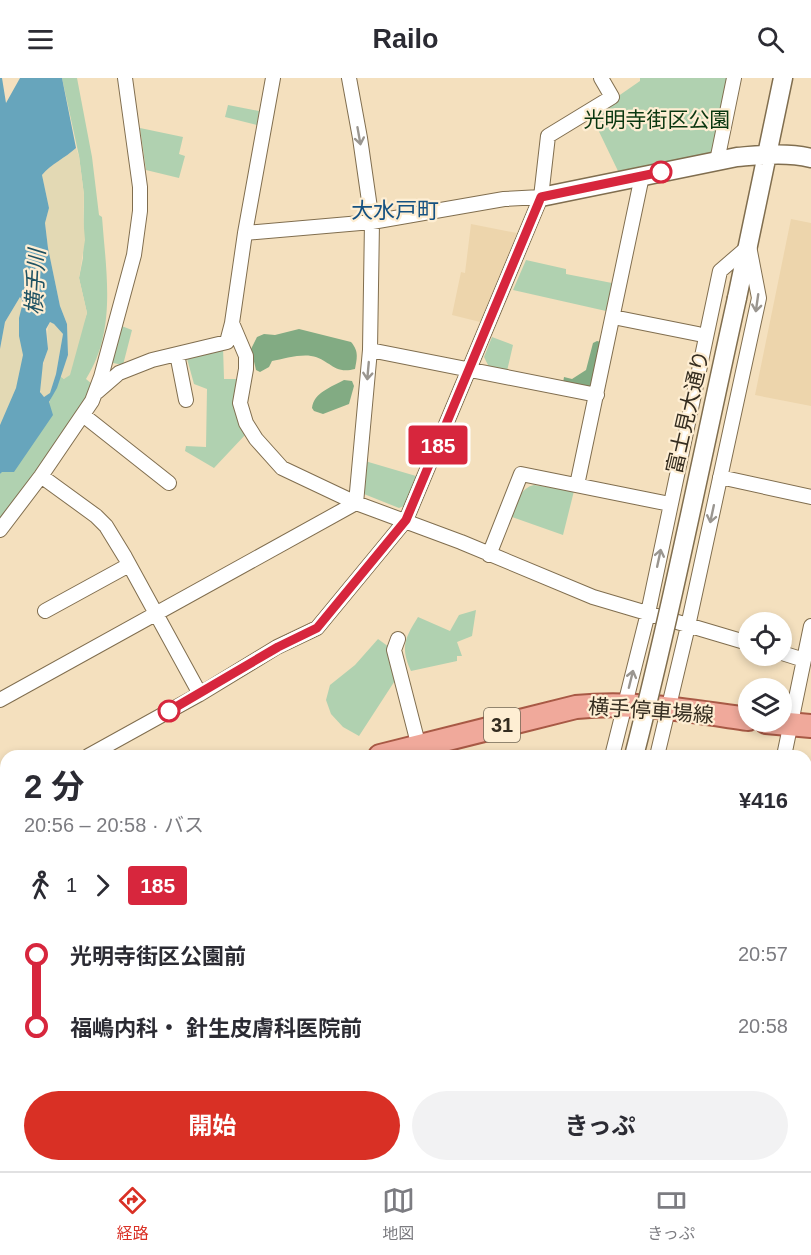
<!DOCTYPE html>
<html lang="ja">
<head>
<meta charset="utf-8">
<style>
	body { margin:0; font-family:Helvetica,"Noto Sans JP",sans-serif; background:#f2f2f3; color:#2b2b33; height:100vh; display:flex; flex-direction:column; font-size:22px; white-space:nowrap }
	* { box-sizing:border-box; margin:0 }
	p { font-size:20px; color:#7c7c81 }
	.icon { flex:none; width:33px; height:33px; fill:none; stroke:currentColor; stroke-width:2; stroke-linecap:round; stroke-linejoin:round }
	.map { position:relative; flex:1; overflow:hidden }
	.panel { position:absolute; left:0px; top:672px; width:812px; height:422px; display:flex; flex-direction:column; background:#fff; border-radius:18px 18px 0 0; box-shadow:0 3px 9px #0003 }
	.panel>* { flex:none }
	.badge { padding:0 12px; border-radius:4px; font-size:21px; line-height:39px }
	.controls { position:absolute; left:738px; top:534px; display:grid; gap:12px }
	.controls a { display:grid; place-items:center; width:54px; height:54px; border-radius:50%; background:#fff; box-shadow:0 3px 9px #0003; font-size:30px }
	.map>.badge { position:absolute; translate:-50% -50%; box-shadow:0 0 0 3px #fff }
	.legs { display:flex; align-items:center; gap:9px; height:66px; padding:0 24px; font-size:20px }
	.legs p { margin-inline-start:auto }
	.summary { display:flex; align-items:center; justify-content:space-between; height:102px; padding:0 24px }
	h1 { font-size:33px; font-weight:700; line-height:45px }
	.cta { display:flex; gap:12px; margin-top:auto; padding:12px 24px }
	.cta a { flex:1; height:69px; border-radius:36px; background:#d93025; color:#fff; font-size:24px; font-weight:700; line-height:69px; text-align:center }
	.cta a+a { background:#f2f2f3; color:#2b2b33 }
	ul { padding:0 24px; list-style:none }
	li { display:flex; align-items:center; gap:21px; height:72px; font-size:22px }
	li i { display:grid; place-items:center; width:9px; height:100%; margin:0 8px; background:currentColor }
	li i::after { content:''; width:15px; height:15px; margin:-8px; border:4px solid; border-radius:50%; background:#fff }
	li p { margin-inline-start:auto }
	li:first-child i { background:linear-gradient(#0000 50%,currentColor 0) }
	li:last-child i { background:linear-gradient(currentColor 50%,#0000 0) }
	header { display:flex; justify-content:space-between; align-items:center; height:78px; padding:0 24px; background:#fff; font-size:27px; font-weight:700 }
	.tabs { display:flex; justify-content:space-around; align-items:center; height:84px; border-top:2px solid #e1e1e2; background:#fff; font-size:16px; color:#7c7c81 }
	.tabs a { display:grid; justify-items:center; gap:3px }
	.tabs .on { color:#d93025 }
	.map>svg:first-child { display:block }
	.built { fill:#edd5ac }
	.green { fill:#b0d1b0 }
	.forest { fill:#82ab83 }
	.sand { fill:#e3d9b4 }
	.water { fill:#67a5bc; fill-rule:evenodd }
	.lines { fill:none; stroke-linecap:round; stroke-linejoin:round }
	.minor-casing { stroke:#806e4f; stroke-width:16 }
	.tertiary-casing { stroke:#806e4f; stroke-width:21 }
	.primary-casing { stroke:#a85945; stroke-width:26 }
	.minor { stroke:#fff; stroke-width:14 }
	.tertiary { stroke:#fff; stroke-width:18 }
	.primary { stroke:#f0a99b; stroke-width:22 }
	.rail-casing { stroke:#4d4434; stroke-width:6 }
	.rail { stroke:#feeed3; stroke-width:4; stroke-dasharray:11; stroke-linecap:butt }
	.tertiary-bridge-casing { stroke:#806e4f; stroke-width:21; stroke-linecap:butt }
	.tertiary-bridge { stroke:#fff; stroke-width:18 }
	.oneway { stroke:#9a9690 }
	.line-1-casing { stroke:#fff; stroke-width:14 }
	.line-1 { stroke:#d7263d; stroke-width:9 }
	.stop-1-dot { fill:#fff; stroke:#d7263d; stroke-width:3 }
	.labels { text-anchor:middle; stroke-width:4.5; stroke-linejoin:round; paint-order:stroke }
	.shield { fill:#feeed3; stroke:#716756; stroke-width:1.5 }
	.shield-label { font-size:20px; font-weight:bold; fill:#352d20 }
	.park-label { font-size:21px; fill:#0a3710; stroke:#feeed3 }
	.street-label { font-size:21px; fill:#352d20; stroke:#feeed3 }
	.neighbourhood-label { font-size:22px; fill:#155181; stroke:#feeed3 }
	.water-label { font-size:22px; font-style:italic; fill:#1e5263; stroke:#feeed3 }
</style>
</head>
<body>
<header><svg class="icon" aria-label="menu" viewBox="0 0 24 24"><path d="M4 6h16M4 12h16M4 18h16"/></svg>Railo<svg class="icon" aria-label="search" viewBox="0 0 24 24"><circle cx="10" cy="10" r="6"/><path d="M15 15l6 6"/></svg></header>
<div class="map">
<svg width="811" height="1093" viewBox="0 0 811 1093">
	<rect width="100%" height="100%" fill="#f4e0be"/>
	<!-- built -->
	<path class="built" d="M791,141L811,145V328L755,317Z
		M471,146L517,155L480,244L452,237L461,194L465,195Z"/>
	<!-- green -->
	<path class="green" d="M62,0H77L92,79L99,137L102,139C106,194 117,253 86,301L92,306C71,357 32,398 0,442V396L49,325L60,298L64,301L87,235L79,200L83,180L84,117L79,78Z
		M640,0H729L715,74L618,93L591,37L640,3Z
		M228,27L259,33L257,47L225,39Z
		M140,50L183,59L179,76L185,78L179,100L146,92Z
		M526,182L566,191V196L612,205L606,233L513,212Z
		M119,247L132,252L123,287L108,284Z
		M492,259L513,267L507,293L489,289L484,279Z
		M223,269L224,301H239C232,327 237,332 246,356L214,390L185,373L186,368L206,369L207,311L194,306L186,277Z
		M365,383L416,398L404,428L399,430L364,416L362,412Z
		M534,407L574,413L563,457L512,439C517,426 519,410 534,407Z
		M476,532L472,558L457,564L462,578H457V583L411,593C400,569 405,560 418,539L450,553L459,537Z
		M378,561L389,569L396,601L359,658L343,649L331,636L326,622L330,607L355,587Z
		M6,1072V1088H97L94,1093H16L0,1086V1077Z"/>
	<!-- forest -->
	<path class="forest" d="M299,251L351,264C359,273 357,280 355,291C333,297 330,281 311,278C300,276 283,281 272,283L269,289L260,294L256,292L251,271L257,259L264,256L275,257Z
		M597,263L601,264L595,301L589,309L563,305L564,299L572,301L586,292L593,265Z
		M344,302L352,303L354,308L349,326L323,336L314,333L312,330C314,314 332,309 344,302Z"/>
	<!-- sand -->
	<path class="sand" d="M76,70L79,78L84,117L83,139L85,162L79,200L87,235L70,297L64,301L60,298L68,277L67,246L60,228L48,170L45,145L49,130L42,97C51,86 65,80 76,70Z
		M20,219C24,227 20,233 19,242C18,254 24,267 23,280C21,302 12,327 0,347V271L5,244Z
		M50,244L54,246L63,256L56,296L50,316L43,319C34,306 44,287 47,272C49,262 45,254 50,244Z"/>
	<!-- water -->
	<path class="water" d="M0,0H2L6,25L20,0H62L76,70C65,80 51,86 42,97L49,130L45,145L48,170L60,228L67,246L68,277L57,310L49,324L53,337L14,394H2L0,396V347L16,310L23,277L19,258V240L23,224L20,219L5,244L0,271ZM50,244L54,246L63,256L56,296L50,315L44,319L40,314L43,285L48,271L46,251Z"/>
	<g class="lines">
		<!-- minor casing -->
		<g class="minor-casing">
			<path id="minor" d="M349,0L360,60L372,144L370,272L356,425
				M717,83L734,0
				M245,155L372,144L504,121L541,119
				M613,239L698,256
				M232,245L246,278V291L240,325L246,345L256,361L282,390L356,425L461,464L593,519L748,565
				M370,272L597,317
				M177,276L186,322
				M97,314L119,295L152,282L227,264L232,245L245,155L273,0
				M83,337L169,405
				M41,398L96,438L106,448L125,479L200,616
				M720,399L811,419
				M577,407L642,98
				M0,452L41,398L92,323L101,299L134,177L140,133V109L125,0
				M489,477L521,396L670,426
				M45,533L129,487
				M398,561L394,572L420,673
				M782,575L804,582
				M0,622L356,425
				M88,678L200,616L277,569L317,550L406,442L541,119L548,58L612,19L601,0
				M612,678L648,535L720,193L749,168L759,220L688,548L657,678
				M784,678L811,548
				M0,854L6,857
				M806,961L811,964
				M0,1013L6,1016
				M0,1070L6,1065
				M156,1088L168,1093
				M429,1088L441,1093
				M596,1088L609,1093
				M803,1088L811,1091
				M106,1093L109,1088
				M239,1093L241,1088
				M373,1093L376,1088
				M504,1093L505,1088
				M553,1093L554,1088
				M758,1093L760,1088"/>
		</g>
		<!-- tertiary casing -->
		<g class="tertiary-casing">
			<path id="tertiary" d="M541,119L737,79C762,77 786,74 811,80
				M737,220L783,0
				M528,1093L529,1088"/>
		</g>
		<!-- primary casing -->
		<g class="primary-casing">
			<path id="primary" d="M766,644L811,648
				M380,678L576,629C634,623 691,633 748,641
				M0,706L6,707"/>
		</g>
		<!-- minor -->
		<use href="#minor" class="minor"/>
		<!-- tertiary -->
		<use href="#tertiary" class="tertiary"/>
		<!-- primary -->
		<use href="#primary" class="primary"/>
		<!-- rail casing -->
		<g class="rail-casing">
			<path id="rail" d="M0,772H6
				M806,847L811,848"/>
		</g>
		<!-- rail -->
		<use href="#rail" class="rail"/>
		<!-- tertiary-bridge casing -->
		<g class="tertiary-bridge-casing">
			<path id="tertiary-bridge" d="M634,678C673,526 703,373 737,220"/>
		</g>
		<!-- tertiary-bridge -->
		<use href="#tertiary-bridge" class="tertiary-bridge"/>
	</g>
	<!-- one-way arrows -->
	<defs><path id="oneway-shaft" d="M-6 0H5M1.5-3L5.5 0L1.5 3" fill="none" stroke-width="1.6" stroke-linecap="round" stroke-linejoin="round" transform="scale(1.5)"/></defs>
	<g class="oneway">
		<use href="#oneway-shaft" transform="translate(359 58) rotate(80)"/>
		<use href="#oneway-shaft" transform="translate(757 225) rotate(98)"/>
		<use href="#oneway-shaft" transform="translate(368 293) rotate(95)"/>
		<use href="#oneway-shaft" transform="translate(712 436) rotate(102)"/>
		<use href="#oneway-shaft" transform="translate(659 480) rotate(-78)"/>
		<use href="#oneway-shaft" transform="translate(631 601) rotate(-76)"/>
	</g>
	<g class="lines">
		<!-- line-1 casing -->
		<g class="line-1-casing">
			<path id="line-1" d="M169,633L278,569L317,550L406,442L541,119L661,94"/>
		</g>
		<!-- line-1 -->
		<use href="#line-1" class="line-1"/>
	</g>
	<!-- markers -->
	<g class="stop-1-dot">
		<circle cx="661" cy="94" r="10"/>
		<circle cx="169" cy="633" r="10"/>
	</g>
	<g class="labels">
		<!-- shield labels -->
		<rect class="shield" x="484" y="630" width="36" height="34" rx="4.5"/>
		<g class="shield-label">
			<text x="502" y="654">31</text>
		</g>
		<!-- park labels -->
		<g class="park-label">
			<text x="657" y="49">光明寺街区公園</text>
		</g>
		<!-- street labels -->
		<g class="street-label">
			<text transform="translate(688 334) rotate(-77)" y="7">富士見大通り</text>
			<text transform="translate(651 633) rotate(4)" y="7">横手停車場線</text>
		</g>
		<!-- neighbourhood labels -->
		<g class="neighbourhood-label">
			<text x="395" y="140">大水戸町</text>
		</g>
		<!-- water labels -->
		<g class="water-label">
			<text transform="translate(35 204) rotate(-87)" y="8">横手川</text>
		</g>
	</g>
</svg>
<div class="controls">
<a><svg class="icon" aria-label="locate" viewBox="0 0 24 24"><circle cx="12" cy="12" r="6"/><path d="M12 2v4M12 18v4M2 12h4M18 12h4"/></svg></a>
<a><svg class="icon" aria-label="layers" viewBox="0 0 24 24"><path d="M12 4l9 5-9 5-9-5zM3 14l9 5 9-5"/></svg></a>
</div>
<b class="badge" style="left:438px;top:367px;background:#d7263d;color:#fff">185</b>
<section class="panel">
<div class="summary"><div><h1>2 分</h1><p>20:56 – 20:58 · バス</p></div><b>¥416</b></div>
<div class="legs"><svg class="icon" aria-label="walk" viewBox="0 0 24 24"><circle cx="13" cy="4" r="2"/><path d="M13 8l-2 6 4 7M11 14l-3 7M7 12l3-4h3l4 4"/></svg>1<svg class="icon" aria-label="forward" viewBox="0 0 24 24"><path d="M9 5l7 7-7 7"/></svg><b class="badge" style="background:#d7263d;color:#fff">185</b></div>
<ul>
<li><i style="color:#d7263d"></i><b>光明寺街区公園前</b><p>20:57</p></li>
<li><i style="color:#d7263d"></i><b>福嶋内科・ 針生皮膚科医院前</b><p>20:58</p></li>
</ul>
<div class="cta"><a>開始</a><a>きっぷ</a></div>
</section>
</div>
<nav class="tabs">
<a class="on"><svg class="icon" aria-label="directions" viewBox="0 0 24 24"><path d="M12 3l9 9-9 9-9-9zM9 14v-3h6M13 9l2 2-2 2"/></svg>経路</a>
<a><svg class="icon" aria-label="map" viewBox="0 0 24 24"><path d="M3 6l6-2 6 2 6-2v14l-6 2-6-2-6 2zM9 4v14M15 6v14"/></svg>地図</a>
<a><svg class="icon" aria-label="tickets" viewBox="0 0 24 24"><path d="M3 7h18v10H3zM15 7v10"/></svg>きっぷ</a>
</nav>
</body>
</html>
